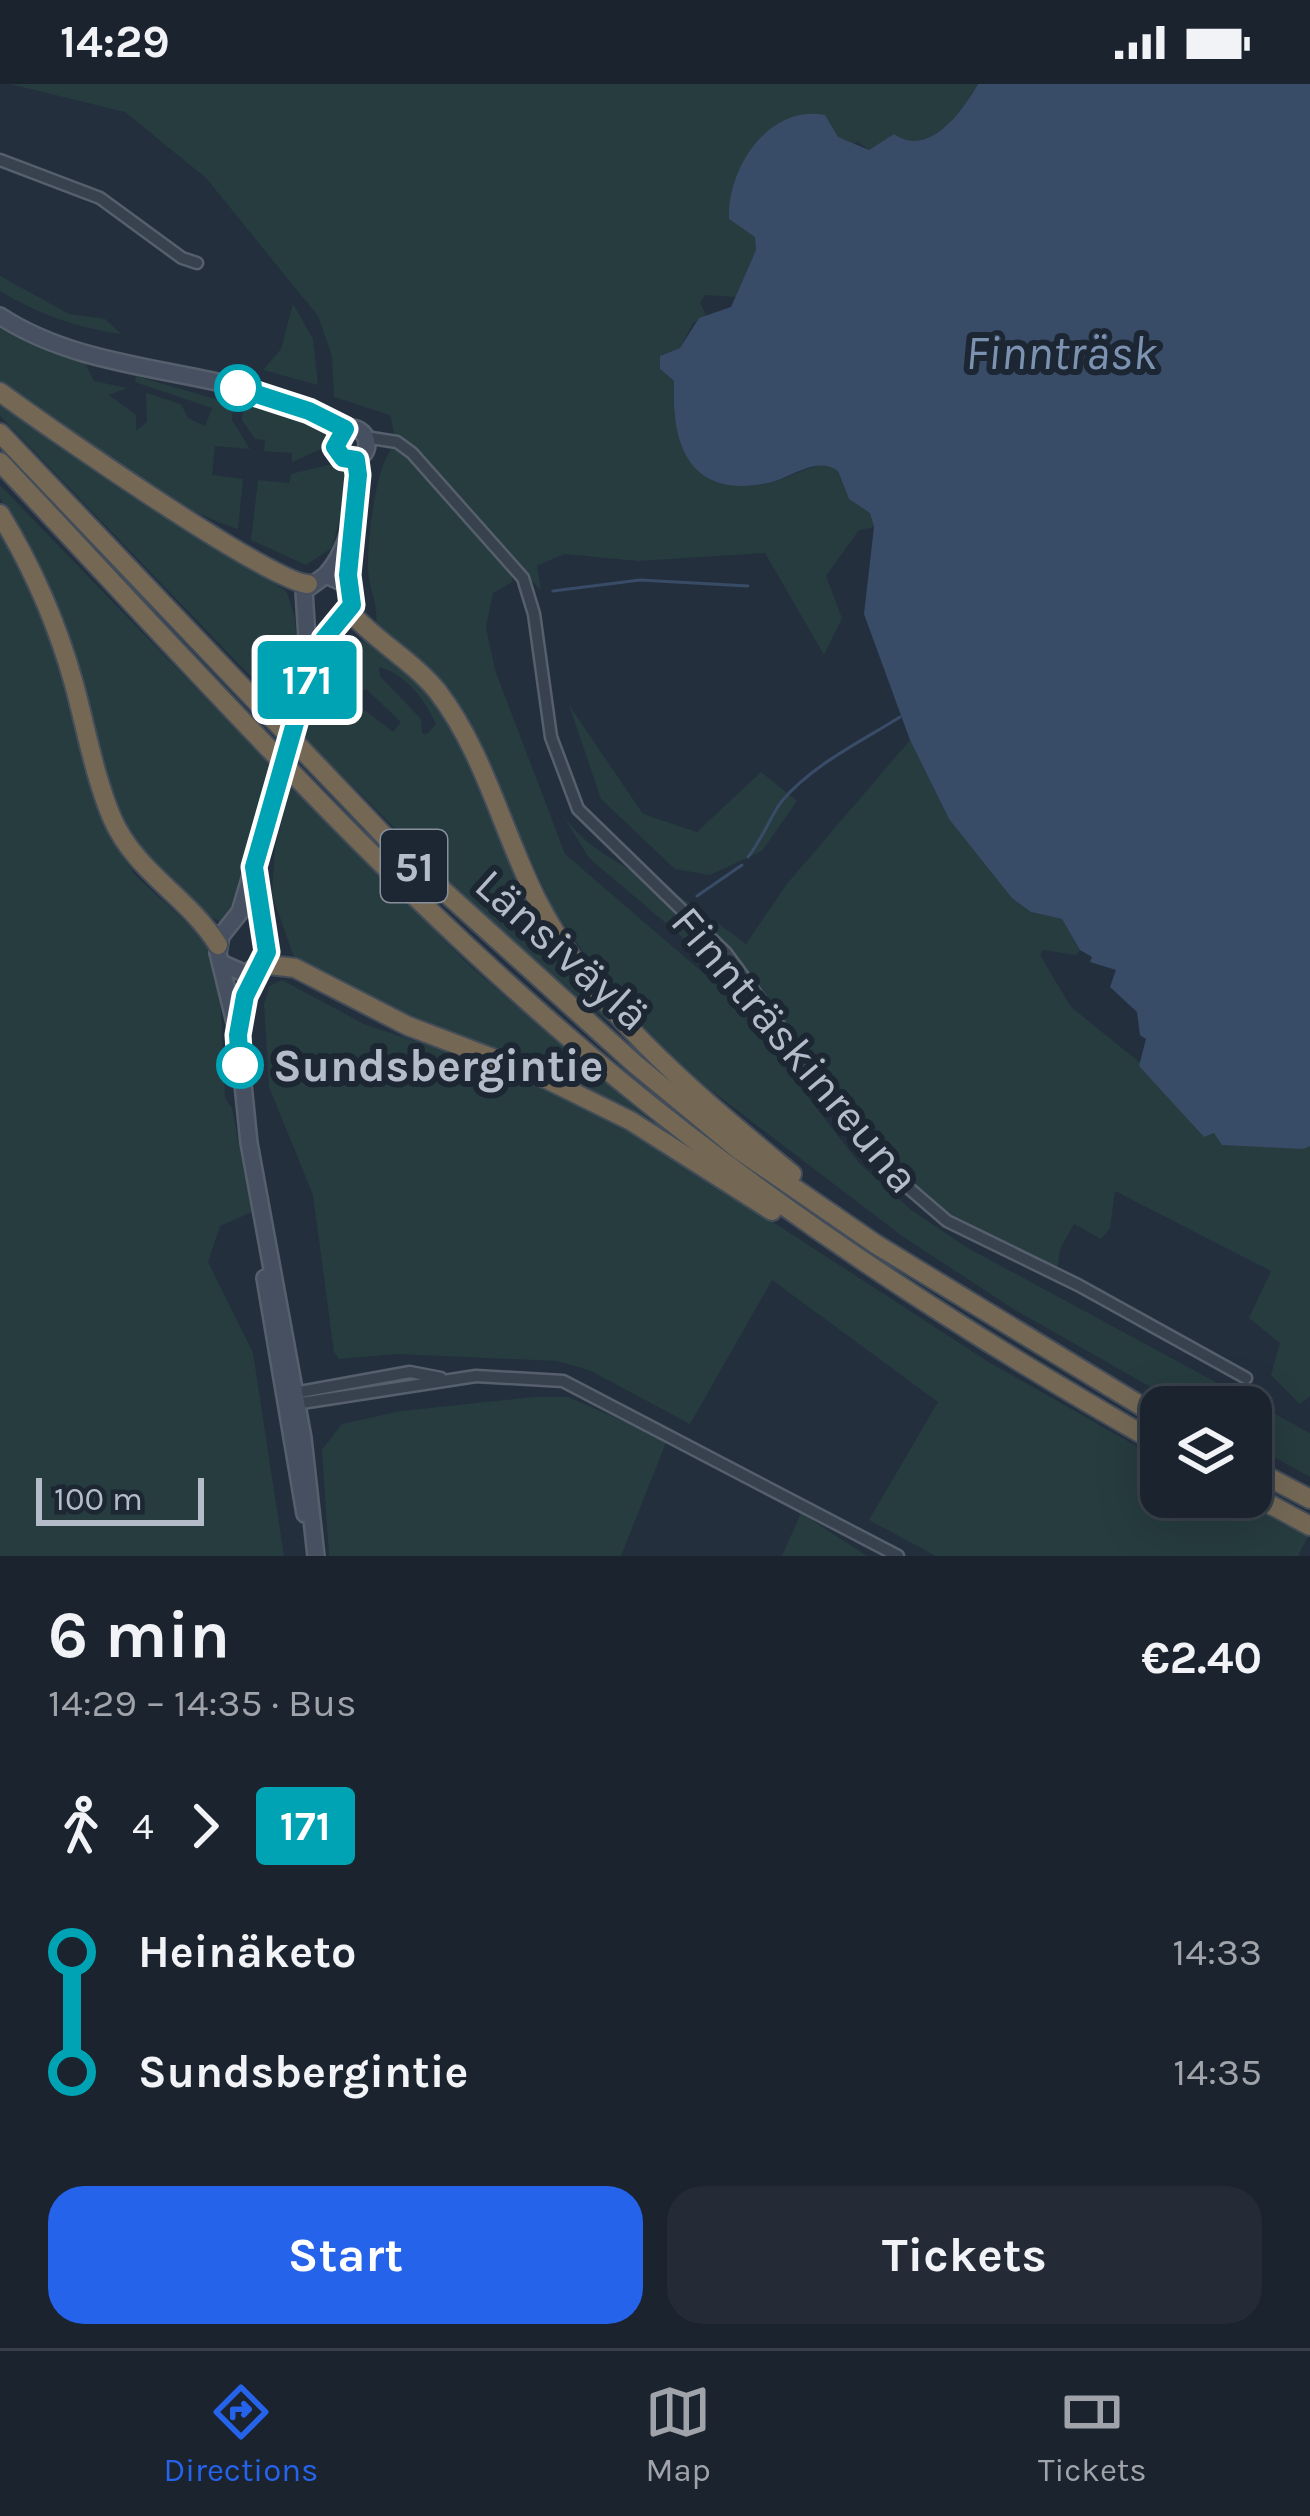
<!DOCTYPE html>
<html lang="en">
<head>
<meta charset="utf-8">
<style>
	body { margin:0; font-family:Karla,sans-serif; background:#242b36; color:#f1f3f6; height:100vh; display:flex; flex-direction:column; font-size:45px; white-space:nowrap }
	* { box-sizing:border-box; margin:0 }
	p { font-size:39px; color:#a0a4aa }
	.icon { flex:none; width:66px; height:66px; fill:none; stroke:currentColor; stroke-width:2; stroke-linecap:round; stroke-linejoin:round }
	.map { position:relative; height:1472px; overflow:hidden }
	.sheet { display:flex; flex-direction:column; background:#1b232e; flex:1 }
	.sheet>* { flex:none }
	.badge { padding:0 24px; border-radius:9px; font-size:42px; line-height:78px }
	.buttons { position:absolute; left:1140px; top:1302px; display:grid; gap:24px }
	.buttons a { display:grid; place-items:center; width:132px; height:132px; border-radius:24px; background:#1b232e; box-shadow:0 12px 48px #0002,0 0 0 3px #39404a; font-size:60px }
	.scale { position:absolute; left:36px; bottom:30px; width:168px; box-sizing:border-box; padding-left:12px; border:6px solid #b4bcc9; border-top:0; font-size:33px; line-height:42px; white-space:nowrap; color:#b4bcc9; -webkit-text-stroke:9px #1d2633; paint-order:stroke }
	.map>.badge { position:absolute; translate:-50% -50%; box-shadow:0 0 0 6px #fff }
	.legs { display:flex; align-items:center; gap:18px; height:132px; padding:0 48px; font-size:39px }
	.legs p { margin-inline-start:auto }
	.summary { display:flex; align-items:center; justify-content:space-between; height:204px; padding:0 48px }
	h1 { font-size:66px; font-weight:700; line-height:90px }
	.primary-button { display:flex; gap:24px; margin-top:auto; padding:24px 48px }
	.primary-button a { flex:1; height:138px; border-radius:36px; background:#2563eb; color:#fff; font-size:48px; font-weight:700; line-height:138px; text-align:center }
	.primary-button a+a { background:#242b36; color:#f1f3f6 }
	ul { padding:0 48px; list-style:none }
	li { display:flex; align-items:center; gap:42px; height:120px; font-size:45px }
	li i { display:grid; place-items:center; width:18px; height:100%; margin:0 15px; background:currentColor }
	li i::after { content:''; width:30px; height:30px; margin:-15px; border:9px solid; border-radius:50%; background:#1b232e }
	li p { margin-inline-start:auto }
	li:first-child i { background:linear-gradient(#0000 50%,currentColor 0) }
	li:last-child i { background:linear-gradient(currentColor 50%,#0000 0) }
	.status { display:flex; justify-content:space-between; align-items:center; height:84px; padding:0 60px; background:#1b232e; direction:ltr }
	.status svg { height:33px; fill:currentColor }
	.tab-bar { display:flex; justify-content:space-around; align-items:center; height:168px; border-top:3px solid #39404a; background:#1b232e; font-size:33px; color:#a0a4aa }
	.tab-bar a { display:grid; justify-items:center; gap:6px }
	.tab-bar .on { color:#2563eb }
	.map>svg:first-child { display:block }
	.green { fill:#263c3f; fill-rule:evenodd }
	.water { fill:#394c67 }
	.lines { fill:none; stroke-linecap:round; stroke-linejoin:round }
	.stream { stroke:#394c67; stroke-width:3 }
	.street-casing { stroke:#565f6c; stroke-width:15 }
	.secondary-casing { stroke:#565f6c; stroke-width:20 }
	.highway-casing { stroke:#434c59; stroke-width:22 }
	.street { stroke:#38414e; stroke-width:10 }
	.secondary { stroke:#465061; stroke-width:15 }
	.highway { stroke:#746855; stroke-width:18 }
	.secondary-bridge-casing { stroke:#565f6c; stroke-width:20; stroke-linecap:butt }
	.secondary-bridge { stroke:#465061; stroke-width:15 }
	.line-1-casing { stroke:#fff; stroke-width:27 }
	.line-1 { stroke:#00a3b4; stroke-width:18 }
	.stop-1-dot { fill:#fff; stroke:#00a3b4; stroke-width:6 }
	.labels { text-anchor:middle; stroke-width:12; stroke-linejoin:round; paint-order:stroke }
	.shield { fill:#1d2633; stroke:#878f9c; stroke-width:3 }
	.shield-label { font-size:42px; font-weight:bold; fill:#b4bcc9 }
	.street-label { font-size:45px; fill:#b4bcc9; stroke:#1d2633 }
	.stop-label { font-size:45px; font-weight:bold; fill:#b4bcc9; stroke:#1d2633; text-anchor:start }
	.water-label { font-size:48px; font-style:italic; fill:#7c92b1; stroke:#1d2633 }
</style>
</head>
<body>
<div class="status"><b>14:29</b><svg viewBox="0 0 49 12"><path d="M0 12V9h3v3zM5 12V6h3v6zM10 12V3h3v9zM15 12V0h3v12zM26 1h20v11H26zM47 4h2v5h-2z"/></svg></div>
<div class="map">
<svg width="1310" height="1472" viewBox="0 0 1310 1472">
	<rect width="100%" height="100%" fill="#242f3e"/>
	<!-- green -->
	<path class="green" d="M10,0H978C963,27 929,75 893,51L869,66L857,57L755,153L756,166L735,213L705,211L700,219L706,231L693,239L680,264L660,272V285L674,297C669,357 695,410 764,400C786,396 806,382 829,380L838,387L849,415L870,429L874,443L859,446L826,492L842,534L824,571L765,469L639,477L564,470L537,482L541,507L429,379L394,349L390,331L334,313L332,272L318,232L206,94L125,28Z
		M0,192L69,230L105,235L121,250C75,243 40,231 0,207Z
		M293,220L313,255L318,301L263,286L281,265Z
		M0,239L82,273L94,297L127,304L109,311L136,331V347L147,338L146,309L181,320L188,334L205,342L212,324L135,298L136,292L233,320L232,336L250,365L215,362L212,391L243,395L238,445C161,420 70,351 0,303Z
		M244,321L278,325L325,351L328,362L292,378V369L264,367L265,356L255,355L242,336Z
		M0,322L286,507C304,549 296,584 285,628L0,332Z
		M394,363L420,384L512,492V498L493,509L486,543L495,586L565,770L730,912L859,1079L910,1125L966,1163L1310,1349V1393L1251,1360V1323H1186L1015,1226L902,1152L687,988L614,912L554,826L474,651L376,543C379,522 369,506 368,485C367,459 376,376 394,363Z
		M336,379L344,385L345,415L332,464L306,481L251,456L258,396L289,399L291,390Z
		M0,401L274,685L234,830L225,840C108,781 111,681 75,571C57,515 32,464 0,414Z
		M0,449L26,494L63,589L89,696L111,753L135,791L209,859L220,906L225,1014L232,1024L252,1128L220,1142L208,1178L253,1269L284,1472H0Z
		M364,556C453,595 468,696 509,773C545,839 596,901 639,964L482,832L304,653C316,611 319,570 364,556ZM379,583C406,590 425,616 436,640L427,650L422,649L421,635L380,592ZM366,605L401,638L393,648L366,627L356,629L352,612Z
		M569,621L643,730L697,748L761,688L797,717L762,767L710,791L675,785L601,715Z
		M910,656L949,735L1031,828L1062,835L1080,866L1076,871L1043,866L1040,871L1071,923L1138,977L1204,1053L1215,1048L1310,1062V1312L1300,1320L1271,1291L1280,1259L1249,1234L1271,1187L1115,1107L1110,1144L1101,1155L1074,1140L1060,1165L1056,1196L940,1132L871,1075L734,897L589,774L562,730C589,769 627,782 668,806C695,821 720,841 746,860L786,801Z
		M291,702L470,882L664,1048L568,994L389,926L295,876L272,811L275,763Z
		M282,896L366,941L516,990L639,1051L987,1277L1161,1376V1413H1232L1308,1453L1298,1472H936L869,1436L938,1318L772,1196L690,1340L589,1286L557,1277L397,1270L339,1275L334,1268L313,1111L269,1003L264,920L270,902Z
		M535,1313H568L667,1356L621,1472H329L322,1366L342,1340L401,1327Z
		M801,1429L867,1472H782Z"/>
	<!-- water -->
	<path class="water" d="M978,0H1310V1062L1303,1065L1222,1061L1214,1049L1204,1053L1139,982L1146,955L1140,951L1137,928L1110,903L1116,886L1090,878L1092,873L1080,866L1062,835L1031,828L1012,814L949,735L910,656L864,530L874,443L870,429L849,415L838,387C817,371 790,395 768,399C690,415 671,362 674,297L660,285V272L680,264L699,234L731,223L756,166L755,153L729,135C727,85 768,20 825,31L838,53L869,66L894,50C928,75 963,27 978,0Z"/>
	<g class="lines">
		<!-- stream -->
		<path class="stream" d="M553,507L640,496L748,502
			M748,773C762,756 772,729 782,717C812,681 862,657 900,633
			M697,812L742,781"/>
		<!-- street casing -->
		<g class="street-casing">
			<path id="street" d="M0,76L100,114L182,174L197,179
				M365,353L397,358L412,369L523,494L534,530L551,653L578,725L726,869L882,1081L947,1137L1078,1201L1246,1294
				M289,1310L410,1288L441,1294
				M295,1320L476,1292L563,1297L898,1472"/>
		</g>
		<!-- secondary casing -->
		<g class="secondary-casing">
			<path id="secondary" d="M0,232C102,299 242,279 345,345
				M335 360a16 16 0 1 1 32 0a16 16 0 1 1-32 0Z
				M326,491C351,463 361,413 355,376
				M309,586L304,507L326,491L348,501
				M300,619L324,555L353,521L348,501L351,440
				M275,711L240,828L221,852L218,869L238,951L249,1059L303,1354L316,1472
				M221,879L246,890L265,875L255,792
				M240,942L254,887
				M265,1194L305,1430"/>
		</g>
		<!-- highway casing -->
		<g class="highway-casing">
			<path id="highway" d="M0,308C42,339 272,500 308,500
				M0,349L394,762L635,980L739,1066L877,1161L1161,1334
				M0,378C200,590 393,810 618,995C787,1134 971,1253 1161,1361
				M0,430C33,484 57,539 74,600C86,644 94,691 112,734C136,789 188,812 218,861
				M350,528C377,558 413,577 438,608C484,668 503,749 537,816C595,929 696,1010 792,1090
				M262,880L295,884L408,942L540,992L631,1037L772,1127
				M1251,1384L1310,1415
				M1251,1410L1310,1442"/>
		</g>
		<!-- street -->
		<use href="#street" class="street"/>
		<!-- secondary -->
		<use href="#secondary" class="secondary"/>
		<!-- highway -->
		<use href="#highway" class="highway"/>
		<!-- secondary-bridge casing -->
		<g class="secondary-bridge-casing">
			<path id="secondary-bridge" d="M275,711L300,619"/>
		</g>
		<!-- secondary-bridge -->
		<use href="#secondary-bridge" class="secondary-bridge"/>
	</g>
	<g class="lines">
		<!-- line-1 casing -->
		<g class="line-1-casing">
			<path id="line-1" d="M238,304L309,327L345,345L335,363L343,374L356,376L358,391L348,491L352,521L324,555L309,590L254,783L267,868L245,912L238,951L240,981"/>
		</g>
		<!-- line-1 -->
		<use href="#line-1" class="line-1"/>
	</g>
	<!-- markers -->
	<g class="stop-1-dot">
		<circle cx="238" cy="304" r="21"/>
		<circle cx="240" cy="981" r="21"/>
	</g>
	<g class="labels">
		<!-- shield labels -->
		<rect class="shield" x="381" y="746" width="66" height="72" rx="9"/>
		<g class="shield-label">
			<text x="414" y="797">51</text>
		</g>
		<!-- street labels -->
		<g class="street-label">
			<text transform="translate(563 865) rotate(42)" y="16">Länsiväylä</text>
			<text transform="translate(796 965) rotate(50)" y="16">Finnträskinreuna</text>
		</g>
		<!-- stop labels -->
		<g class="stop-label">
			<text x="273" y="997">Sundsbergintie</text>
		</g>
		<!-- water labels -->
		<g class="water-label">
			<text x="1061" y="285">Finnträsk</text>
		</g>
	</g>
</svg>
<div class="buttons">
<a><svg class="icon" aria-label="layers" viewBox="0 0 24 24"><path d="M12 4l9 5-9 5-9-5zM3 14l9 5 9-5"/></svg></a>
</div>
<div class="scale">100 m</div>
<b class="badge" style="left:307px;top:596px;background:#00a3b4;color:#fff">171</b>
</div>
<section class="sheet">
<div class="summary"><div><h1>6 min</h1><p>14:29 – 14:35 · Bus</p></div><b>€2.40</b></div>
<div class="legs"><svg class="icon" aria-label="walk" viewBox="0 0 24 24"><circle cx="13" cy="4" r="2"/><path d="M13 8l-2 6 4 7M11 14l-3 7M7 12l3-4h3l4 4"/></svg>4<svg class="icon" aria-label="forward" viewBox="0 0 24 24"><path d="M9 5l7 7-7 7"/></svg><b class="badge" style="background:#00a3b4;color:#fff">171</b></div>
<ul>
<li><i style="color:#00a3b4"></i><b>Heinäketo</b><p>14:33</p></li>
<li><i style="color:#00a3b4"></i><b>Sundsbergintie</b><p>14:35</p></li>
</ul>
<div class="primary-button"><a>Start</a><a>Tickets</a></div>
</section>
<nav class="tab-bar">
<a class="on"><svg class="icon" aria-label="directions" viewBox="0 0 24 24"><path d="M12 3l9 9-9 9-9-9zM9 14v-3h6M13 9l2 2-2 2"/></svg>Directions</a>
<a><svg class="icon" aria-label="map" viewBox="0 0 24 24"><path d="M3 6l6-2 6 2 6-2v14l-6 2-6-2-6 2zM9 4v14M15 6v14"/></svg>Map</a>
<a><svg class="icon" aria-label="tickets" viewBox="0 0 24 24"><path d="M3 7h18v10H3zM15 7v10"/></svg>Tickets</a>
</nav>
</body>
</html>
